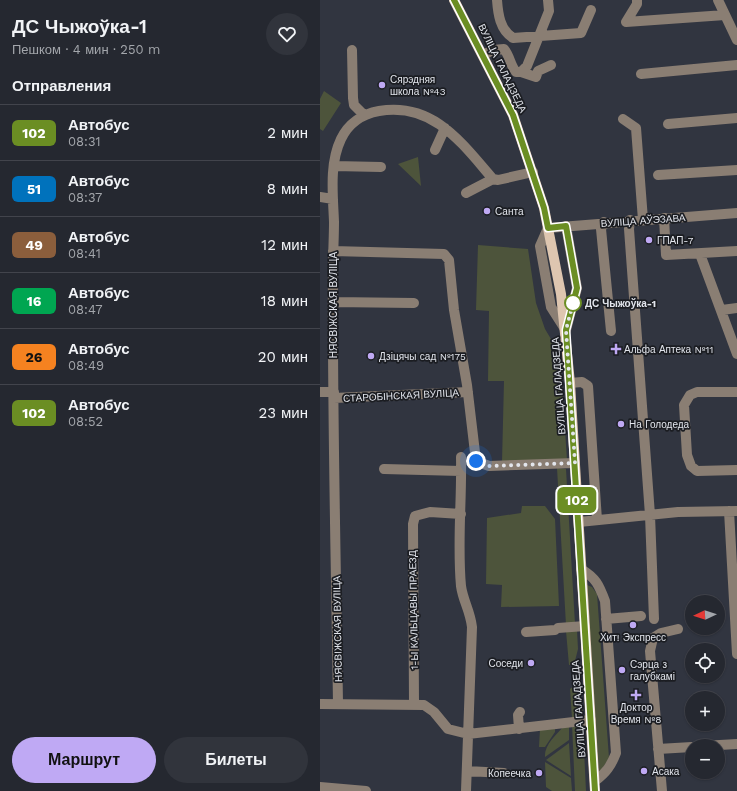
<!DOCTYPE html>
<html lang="ru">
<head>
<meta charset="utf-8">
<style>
	body { margin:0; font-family:"Work Sans",sans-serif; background:#31343c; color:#f1f3f6; height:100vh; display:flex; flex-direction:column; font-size:15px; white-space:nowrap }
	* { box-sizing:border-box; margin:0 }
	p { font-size:13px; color:#a3a6ab }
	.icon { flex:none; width:22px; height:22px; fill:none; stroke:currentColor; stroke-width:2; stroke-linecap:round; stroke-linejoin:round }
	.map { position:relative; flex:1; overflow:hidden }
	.details { display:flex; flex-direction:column; background:#252830; width:320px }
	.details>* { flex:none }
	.badge { padding:0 8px; border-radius:6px; font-size:14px; line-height:26px }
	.needle { width:26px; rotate:266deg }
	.fabs { position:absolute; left:365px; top:595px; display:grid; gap:8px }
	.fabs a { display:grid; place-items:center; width:40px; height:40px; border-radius:50%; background:#252830; box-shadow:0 1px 3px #0004,0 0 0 1px #42444c; font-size:20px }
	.you { position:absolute; width:20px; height:20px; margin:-10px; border:3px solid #fff; border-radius:50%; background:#1a73e8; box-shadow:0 0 0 6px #1a73e833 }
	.map>.badge { position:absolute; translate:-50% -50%; box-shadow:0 0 0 2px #fff }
	h2 { padding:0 12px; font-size:15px; line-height:36px }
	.round { display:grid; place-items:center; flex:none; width:42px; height:42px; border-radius:21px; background:#31343c }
	.overview { display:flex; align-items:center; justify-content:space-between; height:68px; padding:0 12px }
	h1 { font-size:19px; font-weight:600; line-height:30px }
	.cta { display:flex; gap:8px; margin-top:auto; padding:8px 12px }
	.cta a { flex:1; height:46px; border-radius:24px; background:#bfa9f4; color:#111; font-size:16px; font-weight:600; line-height:46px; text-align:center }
	.cta a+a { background:#31343c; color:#f1f3f6 }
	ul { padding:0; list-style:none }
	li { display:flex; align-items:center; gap:12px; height:56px; padding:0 12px; border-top:1px solid #42444c }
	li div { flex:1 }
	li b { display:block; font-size:15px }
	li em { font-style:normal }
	li .badge { min-width:44px; font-weight:700; text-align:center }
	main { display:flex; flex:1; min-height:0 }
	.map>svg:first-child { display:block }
	.green { fill:#4d543b }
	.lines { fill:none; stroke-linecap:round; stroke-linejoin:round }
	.minor { stroke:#8a7e73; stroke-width:10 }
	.major { stroke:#dec6b0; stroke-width:10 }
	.line-casing { stroke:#fff; stroke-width:9 }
	.line { stroke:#6b8e23; stroke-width:6 }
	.walk { stroke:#e2e5ec; stroke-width:4; stroke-dasharray:0 7.2 }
	.poi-dot { fill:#bfa9f4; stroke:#1b1d22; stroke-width:1.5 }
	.stop-dot { fill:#fff; stroke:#6b8e23; stroke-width:2 }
	.labels { text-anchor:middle; stroke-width:3.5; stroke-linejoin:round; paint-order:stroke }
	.street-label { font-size:10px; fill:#e2e5ec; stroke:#1b1d22 }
	.poi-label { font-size:10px; fill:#e2e5ec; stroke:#1b1d22; text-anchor:start }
	.stop-label { font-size:10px; font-weight:bold; fill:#e2e5ec; stroke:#1b1d22; text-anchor:start }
</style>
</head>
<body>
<main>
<section class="details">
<div class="overview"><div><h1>ДС Чыжоўка-1</h1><p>Пешком · 4 мин · 250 m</p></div><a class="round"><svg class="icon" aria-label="heart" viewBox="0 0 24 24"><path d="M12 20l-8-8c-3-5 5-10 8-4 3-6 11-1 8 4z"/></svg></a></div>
<h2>Отправления</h2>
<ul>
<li><span class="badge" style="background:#6b8e23;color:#fff">102</span><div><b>Автобус</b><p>08:31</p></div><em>2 мин</em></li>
<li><span class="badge" style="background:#0072bc;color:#fff">51</span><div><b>Автобус</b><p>08:37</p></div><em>8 мин</em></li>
<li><span class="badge" style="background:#8b5e3c;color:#fff">49</span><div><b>Автобус</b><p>08:41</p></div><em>12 мин</em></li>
<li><span class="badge" style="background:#00a651;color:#fff">16</span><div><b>Автобус</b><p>08:47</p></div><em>18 мин</em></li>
<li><span class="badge" style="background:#f58220;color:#111">26</span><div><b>Автобус</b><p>08:49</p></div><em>20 мин</em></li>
<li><span class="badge" style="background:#6b8e23;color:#fff">102</span><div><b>Автобус</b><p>08:52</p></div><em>23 мин</em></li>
</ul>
<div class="cta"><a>Маршрут</a><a>Билеты</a></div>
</section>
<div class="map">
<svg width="417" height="791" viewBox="0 0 417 791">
	<rect width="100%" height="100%" fill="#313540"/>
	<!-- green -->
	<path class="green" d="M4,91L21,103L3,131L0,129V99Z
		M98,157L101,186L78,164Z
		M158,245L208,249L216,303L225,329L240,354L247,460L182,462L184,381H168L169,311L156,310Z
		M237,468L246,469L255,624L246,625Z
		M202,506H225L235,519L239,606L181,607L182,585L166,584L167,518L201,513Z
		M267,585L272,587L277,594L289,758L279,774Z
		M257,630L258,649L254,665H249L246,631Z
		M255,685L260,692L263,712L259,716L252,718L250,689Z
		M252,724L261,726L263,729L266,791H255Z
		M244,726H249V740L225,757C224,745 236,735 244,726Z
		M235,728V732L225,747H219L220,729Z
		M249,743L251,776L226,760Z
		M225,762L251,778L252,791H232L226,787Z"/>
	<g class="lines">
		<!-- minor -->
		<path class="minor" d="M177,0C178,14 180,30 193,38L261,33L271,10
			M398,0L417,40
			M306,22L405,15
			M306,22L317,4V0
			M32,50L33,98L34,105L44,115
			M163,55L173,50L184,49C190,56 190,65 196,72H201L207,66L229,11L228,0
			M201,72L216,77L218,71L231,65
			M321,74L417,65
			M303,119L316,128L323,220
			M348,124L417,118
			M115,150L125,128
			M14,166L61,167
			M338,175L417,170
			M146,193L173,179
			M0,197L13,199
			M344,218L346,255L417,251
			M310,220L309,229L330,515L334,619
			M284,222L281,229L291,331
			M246,226L257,288L246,330
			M13,251L124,254L129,260L134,310L147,385L156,461L169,466L255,463
			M380,254L417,354
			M13,302L94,303
			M402,310L417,308
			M245,329L231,307L220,246L228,228L417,213
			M250,383L262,382L268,386L277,520
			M0,392H14
			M417,392H377L370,395L364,405L367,455L371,466L377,471L417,470
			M14,398L148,392
			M141,457C142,500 137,543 141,586C143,601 150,610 152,627L146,791
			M64,469L141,471
			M409,511L417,654
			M259,522L358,512L417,511
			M261,569C276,578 279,585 285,601L296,753C291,766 286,773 275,781
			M286,619L321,616
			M238,628L265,626
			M206,632L235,630
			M0,704L104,705L114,712L128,729L148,734L271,720
			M18,704C16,558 12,413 13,267C13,252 14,237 14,222C13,195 9,164 21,139C28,124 42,114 59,111C113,102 141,142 173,179L178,180L213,172
			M94,704L93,524L95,516L110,512L141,514
			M199,729L198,715L200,712
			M383,746L417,744
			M338,749L372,747
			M147,771L184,773
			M0,787L46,791
			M342,791L330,651L333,638L341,633L358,629"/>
		<!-- major -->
		<path class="major" d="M134,0L193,115L224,208L241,294L250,383L275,791"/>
	</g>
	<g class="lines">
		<!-- line casing -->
		<g class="line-casing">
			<path id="line" d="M134,0L193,115L224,208L228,228L246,226L257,288L246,330L275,791"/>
		</g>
		<!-- line -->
		<use href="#line" class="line"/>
		<!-- walk -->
		<path class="walk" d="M156,461L169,466L255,463L246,330L253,303"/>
	</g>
	<!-- markers -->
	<g class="poi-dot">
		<circle cx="62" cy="85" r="4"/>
		<circle cx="167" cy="211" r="4"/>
		<circle cx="329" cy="240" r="4"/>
		<path d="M294 343h4v4h4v4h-4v4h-4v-4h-4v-4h4z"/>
		<circle cx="51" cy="356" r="4"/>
		<circle cx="301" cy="424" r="4"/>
		<circle cx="313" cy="625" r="4"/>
		<circle cx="211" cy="663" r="4"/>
		<circle cx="302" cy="670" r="4"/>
		<path d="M314 689h4v4h4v4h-4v4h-4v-4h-4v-4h4z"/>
		<circle cx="324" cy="771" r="4"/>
		<circle cx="219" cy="773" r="4"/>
	</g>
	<circle class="stop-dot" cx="253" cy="303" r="8"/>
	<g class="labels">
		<!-- street labels -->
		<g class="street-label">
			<text transform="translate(183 68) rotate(64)" y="4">ВУЛІЦА ГАЛАДЗЕДА</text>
			<text transform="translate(323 220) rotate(-4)" y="4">ВУЛІЦА АЎЭЗАВА</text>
			<text transform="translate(13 305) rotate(-90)" y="4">НЯСВІЖСКАЯ ВУЛІЦА</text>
			<text transform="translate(238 386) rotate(-94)" y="4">ВУЛІЦА ГАЛАДЗЕДА</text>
			<text transform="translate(81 395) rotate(-3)" y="4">СТАРОБІНСКАЯ ВУЛІЦА</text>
			<text transform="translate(93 610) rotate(-91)" y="4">1-Ы КАЛЬЦАВЫ ПРАЕЗД</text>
			<text transform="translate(17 629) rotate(-91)" y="4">НЯСВІЖСКАЯ ВУЛІЦА</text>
			<text transform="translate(258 709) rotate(-94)" y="4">ВУЛІЦА ГАЛАДЗЕДА</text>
		</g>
		<!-- poi labels -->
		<g class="poi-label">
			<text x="70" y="83">Сярэдняя<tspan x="70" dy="12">школа №43</tspan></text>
			<text x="175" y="215">Санта</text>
			<text x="337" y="244">ГПАП-7</text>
			<text x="304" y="353">Альфа Аптека №11</text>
			<text x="59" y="360">Дзіцячы сад №175</text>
			<text x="309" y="428">На Голодеда</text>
			<text x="313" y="641" text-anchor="middle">Хит! Экспресс</text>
			<text x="203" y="667" text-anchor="end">Соседи</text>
			<text x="310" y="668">Сэрца з<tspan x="310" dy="12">галубкамі</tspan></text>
			<text x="316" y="711" text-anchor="middle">Доктор<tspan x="316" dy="12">Время №8</tspan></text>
			<text x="332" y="775">Асака</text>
			<text x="211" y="777" text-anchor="end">Копеечка</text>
		</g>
		<!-- stop labels -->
		<g class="stop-label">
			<text x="265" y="307">ДС Чыжоўка-1</text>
		</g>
	</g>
</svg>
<div class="fabs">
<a><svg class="needle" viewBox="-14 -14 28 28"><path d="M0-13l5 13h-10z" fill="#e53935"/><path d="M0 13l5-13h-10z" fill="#a3a6ab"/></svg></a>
<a><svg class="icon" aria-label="locate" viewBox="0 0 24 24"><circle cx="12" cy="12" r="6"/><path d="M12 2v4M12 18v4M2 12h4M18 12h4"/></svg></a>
<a>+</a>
<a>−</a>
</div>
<div class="you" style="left:156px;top:461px"></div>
<b class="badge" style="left:257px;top:500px;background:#6b8e23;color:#fff">102</b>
</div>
</main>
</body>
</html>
